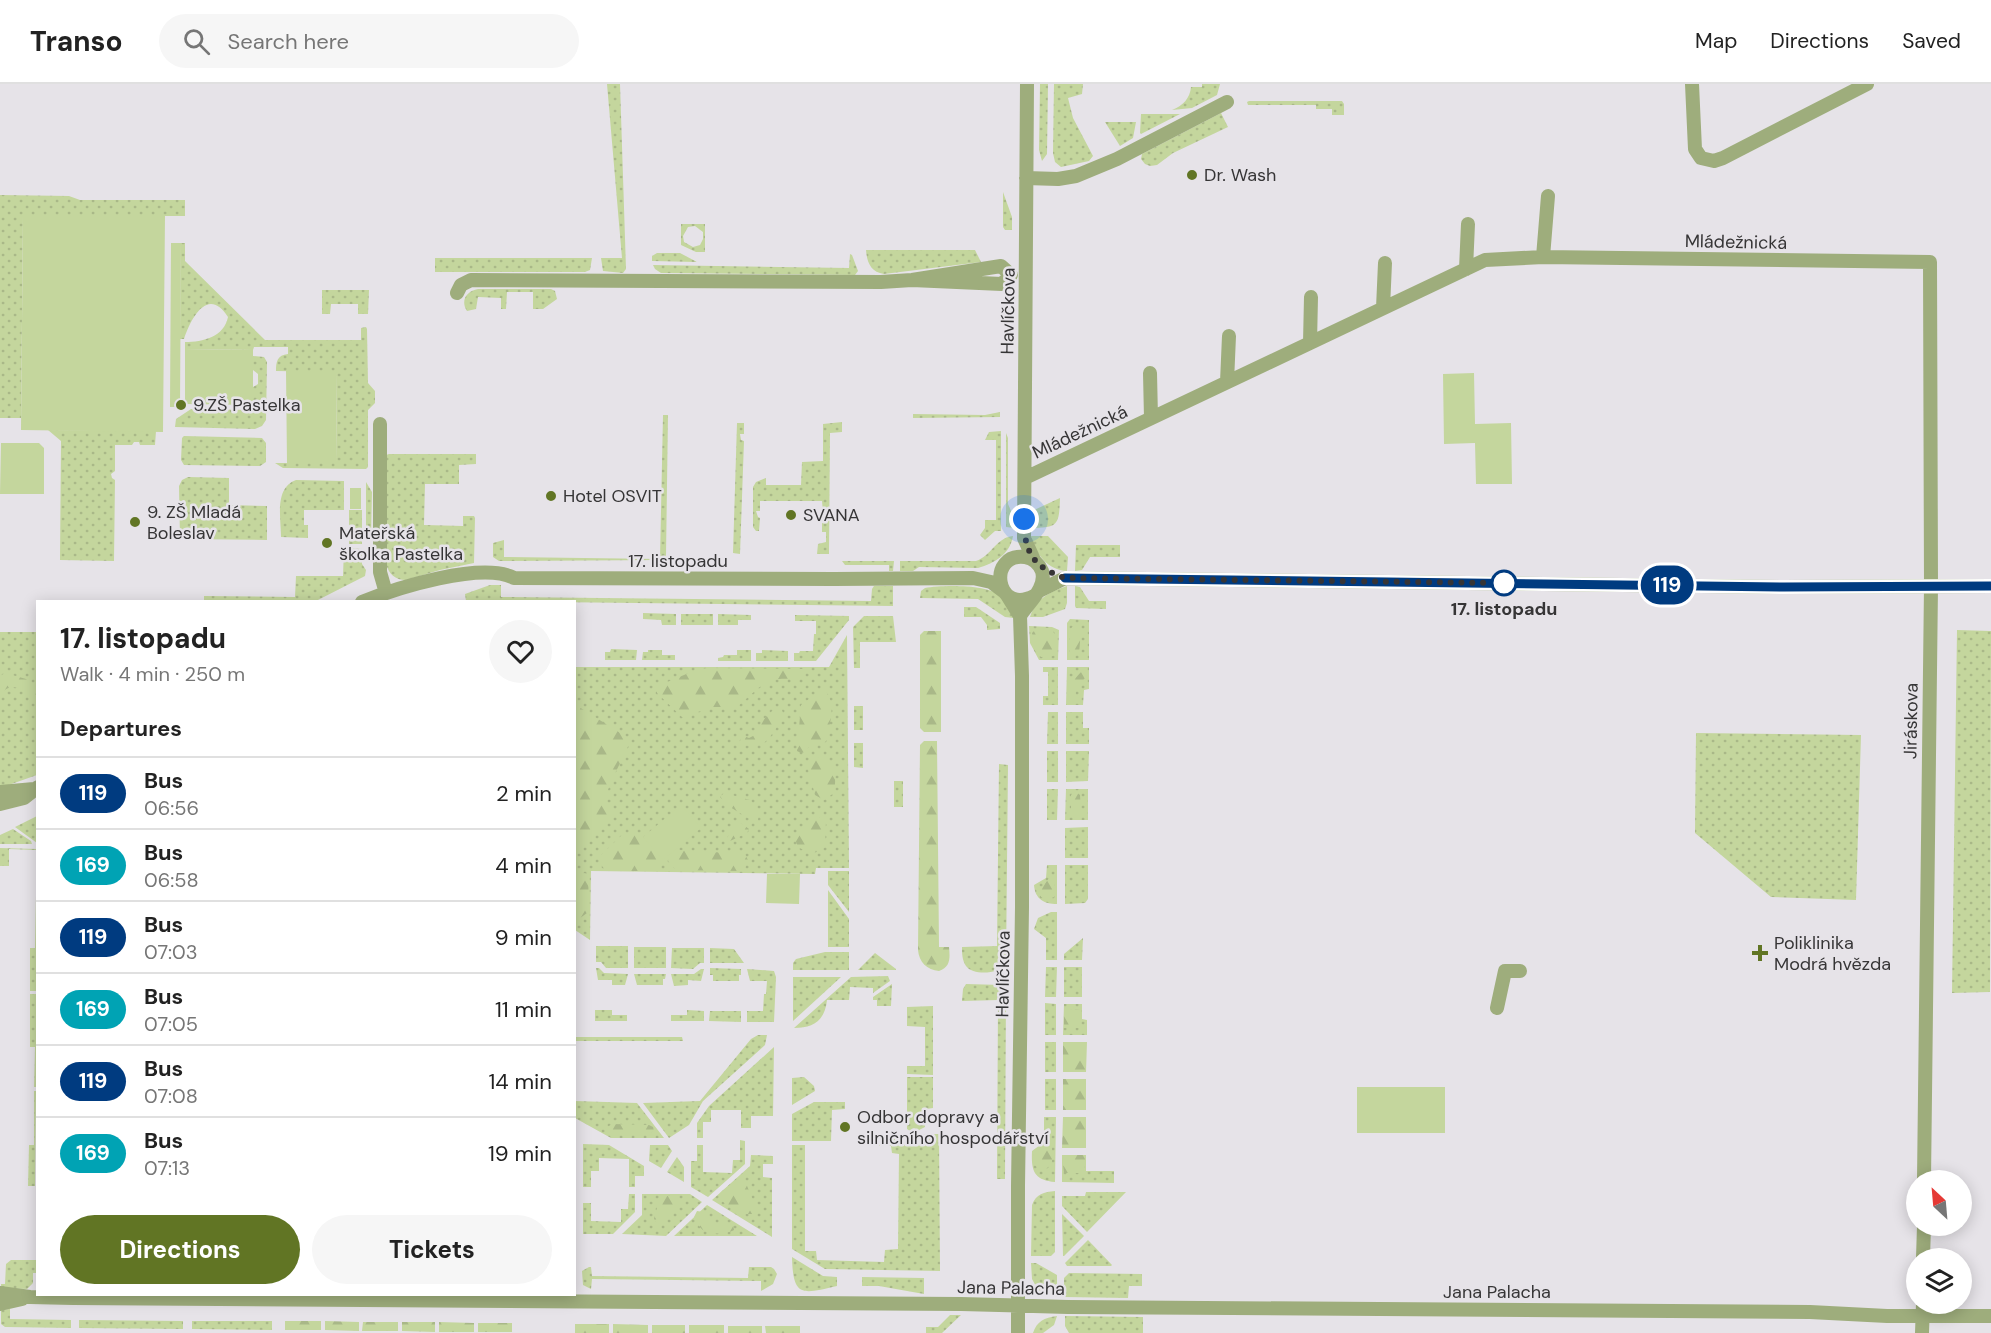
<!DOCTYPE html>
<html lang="en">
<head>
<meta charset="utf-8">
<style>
	body { margin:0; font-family:"DM Sans",sans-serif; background:#f6f6f6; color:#222; height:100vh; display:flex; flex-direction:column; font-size:22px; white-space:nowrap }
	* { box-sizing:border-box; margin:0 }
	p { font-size:20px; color:#767676 }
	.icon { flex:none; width:33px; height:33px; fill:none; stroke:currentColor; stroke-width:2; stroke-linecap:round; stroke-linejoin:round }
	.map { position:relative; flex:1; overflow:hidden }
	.details { position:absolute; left:36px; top:516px; width:540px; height:696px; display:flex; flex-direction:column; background:#fff; border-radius:0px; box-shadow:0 3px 15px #0003 }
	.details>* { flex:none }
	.badge { padding:0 12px; border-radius:20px; font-size:21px; line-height:39px }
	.needle { width:39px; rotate:334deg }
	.buttons { position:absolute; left:1906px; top:1086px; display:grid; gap:12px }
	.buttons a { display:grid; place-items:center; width:66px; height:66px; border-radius:50%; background:#fff; box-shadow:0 3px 15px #0003; font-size:30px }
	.you { position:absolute; width:30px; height:30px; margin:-15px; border:4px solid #fff; border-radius:50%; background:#1a73e8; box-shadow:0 0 0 9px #1a73e833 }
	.map>.badge { position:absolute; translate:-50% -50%; box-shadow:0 0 0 3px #fff }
	h2 { padding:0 24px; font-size:22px; line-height:54px }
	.round { display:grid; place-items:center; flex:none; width:63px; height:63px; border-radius:32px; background:#f6f6f6 }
	.head { display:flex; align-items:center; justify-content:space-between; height:102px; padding:0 24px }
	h1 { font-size:28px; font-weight:700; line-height:45px }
	.primary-button { display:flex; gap:12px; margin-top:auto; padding:12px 24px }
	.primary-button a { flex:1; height:69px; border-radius:36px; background:#617524; color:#fff; font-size:24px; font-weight:700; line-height:69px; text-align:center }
	.primary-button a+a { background:#f6f6f6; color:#222 }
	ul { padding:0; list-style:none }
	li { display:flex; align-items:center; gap:18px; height:72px; padding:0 24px; border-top:2px solid #e0e0e0 }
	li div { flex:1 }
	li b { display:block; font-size:22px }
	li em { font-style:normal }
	li .badge { min-width:66px; font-weight:700; text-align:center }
	header { display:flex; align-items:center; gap:36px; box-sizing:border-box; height:84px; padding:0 30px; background:#fff; border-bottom:2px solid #e0e0e0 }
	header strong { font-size:28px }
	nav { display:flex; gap:33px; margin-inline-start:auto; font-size:21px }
	.search { width:420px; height:54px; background:#f6f6f6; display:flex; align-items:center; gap:15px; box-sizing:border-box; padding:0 21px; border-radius:33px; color:#767676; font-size:22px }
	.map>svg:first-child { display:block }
	.grass { fill:url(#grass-dots); fill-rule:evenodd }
	.forest { fill:url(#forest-firs) }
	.garden { fill:#c4d69d }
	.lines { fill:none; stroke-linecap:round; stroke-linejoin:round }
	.minor { stroke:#9ead7c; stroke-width:14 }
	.line-casing { stroke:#fff; stroke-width:14 }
	.line { stroke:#003b80; stroke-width:9 }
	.walk { stroke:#363536; stroke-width:6; stroke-dasharray:0 10.8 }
	.poi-dot { fill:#617524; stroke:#e6e3e8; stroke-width:2 }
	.stop-dot { fill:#fff; stroke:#003b80; stroke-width:3 }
	.labels { text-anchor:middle; stroke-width:5; stroke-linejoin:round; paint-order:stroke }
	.poi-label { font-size:18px; fill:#363536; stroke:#e6e3e8; text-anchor:start }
	.street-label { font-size:18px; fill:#363536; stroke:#e6e3e8 }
	.stop-label { font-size:18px; font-weight:bold; fill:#363536; stroke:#e6e3e8 }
</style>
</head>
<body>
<header>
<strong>Transo</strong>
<div class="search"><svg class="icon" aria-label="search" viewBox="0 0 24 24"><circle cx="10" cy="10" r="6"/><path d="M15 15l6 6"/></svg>Search here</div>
<nav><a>Map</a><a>Directions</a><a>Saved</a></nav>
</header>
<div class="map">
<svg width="1991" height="1249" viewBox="0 0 1991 1249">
	<defs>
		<pattern id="grass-dots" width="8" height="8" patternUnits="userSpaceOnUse" patternTransform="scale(1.5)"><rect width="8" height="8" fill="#c4d69d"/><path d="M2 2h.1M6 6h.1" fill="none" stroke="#a9b888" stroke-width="1.8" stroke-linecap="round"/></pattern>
		<pattern id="forest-firs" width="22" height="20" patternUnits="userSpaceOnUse" patternTransform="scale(1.5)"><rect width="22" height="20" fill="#c4d69d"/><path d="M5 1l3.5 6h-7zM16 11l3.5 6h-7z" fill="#a9b888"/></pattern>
	</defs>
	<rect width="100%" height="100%" fill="#e6e3e8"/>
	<!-- grass -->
	<path class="grass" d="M607,0H620L626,185L623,189L603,187L601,174H622Z
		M1040,0H1048L1047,70L1042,77L1039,66Z
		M1054,0H1083L1082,10L1068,14L1073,34L1093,72L1089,77L1061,83L1055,78L1053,69Z
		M1202,0H1220L1217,11L1192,24L1172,26C1183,22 1190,14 1191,3H1202Z
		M1249,17H1342L1344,20V31H1332V25H1316V21H1248L1247,18Z
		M1221,29L1228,43L1173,69L1157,81L1150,82L1145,80L1141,75L1142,70Z
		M1141,30H1180L1141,50L1140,49Z
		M1105,38H1136L1133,54L1120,62Z
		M1003,108L1012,133V146H1005L1003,143Z
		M0,111L69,112L80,116H185V132H23L21,334H0Z
		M681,140H705V168H696L681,161ZM695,142L703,148V155L700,161L693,163L684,158L683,152L688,143Z
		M181,159H185V177L265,256H361V244L366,243L367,245L368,299L375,307V319L368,326V383L366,385L283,384L275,379H337L336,288L276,287C276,278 277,271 288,270V263H254L253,266L185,265V258C203,258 224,253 228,233C208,202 191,234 184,255H180Z
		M866,166H975L981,178L884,190C871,188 867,179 866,166Z
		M657,169H680L697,178L652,177V172Z
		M850,170L852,171L858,187L855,191L661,189L655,185L653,181L849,184Z
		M435,174H592L590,186L585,188H435Z
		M478,205H551L555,207L557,215L543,225H533V208H507L506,225H501V214L478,213L476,225L467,227C460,216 467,207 478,205Z
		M322,206H369L368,230H358V220H331L330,230H322Z
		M253,272L264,273L267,278L266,336L262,342L255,345L175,343L176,335L191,325L253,326V303L258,300V290L253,286Z
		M1000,328V333L913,334V330L985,331Z
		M663,331H668L666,472L662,476L499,477L493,473V459L504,456V473L660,475Z
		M842,338V348L830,349L829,470H817L818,460L826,458V448H822V434H825L826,428H823L822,417H760V427H756L758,433L760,434L759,447H756L753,443V403L756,398L766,394V401H801L802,378L823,377V340Z
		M737,339H744V350H740L741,356L744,357L740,470L733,469Z
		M48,346L156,347L155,361H140L139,358H134L132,361H115V387L111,390L112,394L115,396L114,477L60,476L61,357Z
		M1001,347V447H995L985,456L980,451L985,444V436H996V356H985L989,348Z
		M1006,349L1008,354V420L1014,434V444L1006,443Z
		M184,352L262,354L266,359V378L260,382L184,381L181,376L182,354Z
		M389,370H476V380L459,381V400H425L424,441L463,442V432H474L475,434L474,479L440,486L406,496C395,496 389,490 386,480V371Z
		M188,393L229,394V421L267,422V456L180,455L179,402L182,396Z
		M296,396L344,397V426H304V441H308V454L281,453C281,434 274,404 296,396Z
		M366,398L372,408L371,452H366Z
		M1060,414C1059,440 1059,444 1031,444L1032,427Z
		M349,426H362V460H349Z
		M1013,452C1010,470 995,479 978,484L919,483L913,487H900V477H976C991,472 997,453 1013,452Z
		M1031,452H1048L1068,473L1067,487C1048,486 1036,471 1031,452Z
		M1076,461H1120V473H1090L1082,486L1075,487Z
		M344,464L362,465V480L366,486L365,492L316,517L204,518V512L295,513L296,492H343Z
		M842,477H894L893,487H889V481H845Z
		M490,501H501V513L871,517L872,505L874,502H893V522L466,517L465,510Z
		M1067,502V519L1065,525L1043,533H1030C1036,515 1049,508 1067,502Z
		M1075,502L1080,503L1089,517H1106V525L1076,524L1075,522Z
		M925,504C943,501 989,500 1002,513C1007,518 1010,528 1014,534L1005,533L978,515L920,514L921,507Z
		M964,523H976L1000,539V545L987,546V541L981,533H964Z
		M643,529L676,530V541H662L661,536L643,535Z
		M681,530H713V541H681Z
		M718,530L751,531V536H738V541H718Z
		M795,531L849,532V536L816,577H794V569H799L800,567H813L814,550H816V537H795Z
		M864,532H893L896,558H860V584H854L853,543Z
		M1070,535L1089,536V576H1067V539Z
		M1029,542L1052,543L1059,546L1058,576H1039L1030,559Z
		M1957,546L1991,547L1990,908L1952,909Z
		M0,548H37V691L0,704Z
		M847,551L849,784H816L815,790L591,787L590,856L575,846L574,583H829Z
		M611,565L637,566L636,576H605V568H610Z
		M648,566H662V571H675V576H642L643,568H648Z
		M737,566H751V577H718V574L723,573L724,571H737Z
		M762,566L788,567V577H756V569H762Z
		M1043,583H1058V621H1043V612H1048V588H1043Z
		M1067,583H1089V605L1084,606L1083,621H1066Z
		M854,622H863V646H854Z
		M1048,628H1058V660H1047Z
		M1066,628H1083V644H1089V660H1066Z
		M1696,649L1861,651L1856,816L1771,813L1695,749Z
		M854,659H863V684L854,683Z
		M1047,667H1058V698H1047Z
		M1066,667H1089L1088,697L1066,698Z
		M999,680L1008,681L1006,880C1000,890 973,892 966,882C962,876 962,869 962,863L997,862Z
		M894,697H903V723H894Z
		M1047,705H1058L1057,736H1047Z
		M1066,705H1088V736H1065Z
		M37,732V759L15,743Z
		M1088,743V774H1065V744Z
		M13,745L31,757L32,760H0V751Z
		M0,764L37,765V808H36V766L9,765V782H0Z
		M1047,781H1057V820C1044,820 1035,815 1034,801L1046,794Z
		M1065,781H1088V815L1085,819L1065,820Z
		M828,787H849V828L828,801Z
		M828,806L849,835V863H828Z
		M36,811H37V907H30V864H35Z
		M1051,828H1057V876H1046V854L1034,845L1038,834Z
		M1083,854L1082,876H1064V870Z
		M596,862H628V884H606L601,878H596Z
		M634,863H666V884H634Z
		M672,864H704V879H700L693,885L671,884Z
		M710,864L734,865L744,879H710Z
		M825,868H849V886H793V879L796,875Z
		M875,869L896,885V886H858Z
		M1046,883H1057L1056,913H1045Z
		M1064,883H1082V913H1064Z
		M596,884H599L604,889L628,890L625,901H612V896H598Z
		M710,884L741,885V891H739V897H713V891H710Z
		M701,885H704L701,897L688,896V901L674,902L671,890H694Z
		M747,885L774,887L776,893L774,938H747V927H763L764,910H766L767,897H750Z
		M634,890H666L665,895H663V901H637Z
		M888,892L890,897L873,909V904L850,903L849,916H827C825,936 814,944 794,944L851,893Z
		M793,893H841L793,937Z
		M892,900L891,922H877V916H873V913Z
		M966,900L1002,901L1006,907L1005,1095H997L998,916L962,917L963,905Z
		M30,910H37L36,1003H34L35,963H30Z
		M1045,919L1056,920V951H1045Z
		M1064,920H1082V935L1087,936V951H1063Z
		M933,922V991L907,990V982H925V943L907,942V923Z
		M595,926H612V931H627V937H595Z
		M687,926L704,927V937H671V931H687Z
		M710,927H741V938L709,937Z
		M758,951H767L765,961L703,1017L689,1041L669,1054L643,1019L700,1017L751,955Z
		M575,953H682L683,957H575Z
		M1045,958H1056V988H1045Z
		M774,963L773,1032H751V1044H741V1026H711V1038H703V1054H697V1039L709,1022Z
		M804,993L814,1002L815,1007L792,1021V994Z
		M907,993H933V1024L926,1025L925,1043L913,1049L907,1045Z
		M1045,995H1056V1026H1045Z
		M34,1007H36L35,1102H28L29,1061H34Z
		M575,1017L637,1019L664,1054H611L575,1034Z
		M814,1018H845V1025L832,1026L831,1057H792V1030Z
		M1044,1033H1056L1055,1098C1034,1096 1031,1087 1032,1067L1044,1058Z
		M939,1050L940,1187L825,1185L792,1165V1061H805V1167H816L817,1176L884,1178L885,1166L898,1165L899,1070L892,1069L891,1062L865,1061V1051Z
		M740,1056L745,1057V1080L708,1113L691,1103V1077H697V1061H703V1088L732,1089L733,1076H740Z
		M583,1060L609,1061L644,1082V1092H635V1103H629V1075L599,1074V1087H591V1103H583Z
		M650,1061H668L672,1067L661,1084L649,1077Z
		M751,1071L773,1072V1080H763V1093L772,1094V1153L712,1116L750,1082Z
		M1062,1071H1086V1087H1114V1099L1062,1098Z
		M677,1073L684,1083V1098L667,1088Z
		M1055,1107V1168L1051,1172H1031L1032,1121C1036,1110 1044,1108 1055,1107Z
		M1086,1108H1126L1087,1148L1062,1122V1112H1085Z
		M629,1110H635V1128L613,1150H583V1119H591V1137L621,1138V1125H628Z
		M642,1110H690L702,1118L666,1152L622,1150L642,1131Z
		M707,1121L757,1152H674Z
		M1062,1130L1084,1152L1064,1172H1063Z
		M1088,1156L1112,1181L1111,1182H1067L1065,1179Z
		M792,1173L823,1192L837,1193V1202C802,1210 793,1214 792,1173Z
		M11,1176H37V1189H33V1199L27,1205L1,1204V1200H5L6,1180Z
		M1031,1179H1036L1057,1191V1213L1038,1206L1032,1195Z
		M589,1183H591L592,1192L748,1194L749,1183H771L774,1185L777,1190L773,1200L761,1207V1197L592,1195L591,1205L583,1201L582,1187Z
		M1069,1189L1142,1190V1202H1129L1128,1214L1064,1213V1194Z
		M862,1193L924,1194V1210L879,1202H862Z
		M10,1225V1235L71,1236V1244L5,1243L1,1240V1226Z
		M950,1231H961L942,1249H926V1243H938Z
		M1057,1232L1054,1241L1043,1249H1033C1037,1237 1044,1234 1057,1232Z
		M1065,1232L1143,1233V1249H1069L1065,1242Z
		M79,1236L183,1237V1245L79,1244Z
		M192,1237H272V1246L192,1245Z"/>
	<!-- forest -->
	<path class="forest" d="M1076,540L1081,546L1079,570L1075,572L1070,569V545Z
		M1037,544H1049C1058,549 1056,560 1056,569L1053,572L1041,573L1035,567L1032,549Z
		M924,547H941V648H924L920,644V551Z
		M707,584L803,585L805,586C796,599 783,592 770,597C758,601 747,616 736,623H711L685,633H682L657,609V603L660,601L696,586Z
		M1082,587L1085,589L1086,593L1076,604L1075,617L1070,618L1069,616V601Z
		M5,589L26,595L37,606V617C23,611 17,593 0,610V592Z
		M824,604C837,621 830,638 826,657L822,661L812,659L805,668L801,669L797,667L801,621Z
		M575,623H579L625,652L629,660C624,673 607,702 606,714C606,723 614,726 611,736L575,771Z
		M773,626H782L784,632C769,653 766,669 738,659L744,652L749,654L755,651L762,637Z
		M924,657H937L939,863H949C950,873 951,883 939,887C927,886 919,878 918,866L920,661Z
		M823,672C837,680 836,694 834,709L824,716L815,711L807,681L811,675Z
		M1075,707L1080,711L1081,729L1075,733L1071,729V711Z
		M724,709L750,716L759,726L758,736L753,737L730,723L720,713Z
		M816,732L826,736L825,763C815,772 809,769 798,763L795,755Z
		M741,739L749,745L747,749L730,757L727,756V754L735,741Z
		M624,749L640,751L660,774C660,780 656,784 651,787H609C602,785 599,779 600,772Z
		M678,766L729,769L743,767L748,776L745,784L741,787L676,786L668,777L669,772Z
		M585,789L588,791L589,825L587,829L576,837H574L575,792Z
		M1050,793L1055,796L1054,813L1047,816L1041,813L1039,807Z
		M1067,925L1081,926V944H1064V927Z
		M1063,958H1087L1086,988H1063Z
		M1063,995H1086V1026H1063Z
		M1063,1033H1086V1064H1062Z
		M612,1040L649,1041L653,1043L654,1047L648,1051H610L607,1047L606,1044Z
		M1045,1060H1049L1052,1063V1080L1047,1084H1038L1034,1080L1033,1069Z
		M1062,1071H1086L1084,1089H1064Z
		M737,1095H742L745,1097L757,1126L754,1130H740L719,1115V1111L721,1108Z
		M666,1112H678L681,1119L674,1129L657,1140L654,1135L659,1116Z
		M697,1127L703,1128L710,1139H730L733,1141L734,1146C727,1150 711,1151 703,1146C699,1143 696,1137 694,1133Z
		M285,1237H321V1246H285Z
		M325,1237L359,1238V1247L325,1246Z
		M363,1238H398V1247H362Z
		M402,1238H435V1248L402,1247Z
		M439,1238L474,1239V1248H439Z
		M478,1239H512V1248H478Z
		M575,1240H609V1249H575Z
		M613,1240L648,1241V1249H613Z
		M652,1241H685V1249H652Z
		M689,1241H724V1249H689Z
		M728,1242H762V1249H728Z
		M765,1242H800V1249H766Z"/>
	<!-- garden -->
	<path class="garden" d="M23,132H165L163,348L21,346Z
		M171,159H181L180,323H170Z
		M185,265L253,266V321L185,320Z
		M286,287H336L337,379H287Z
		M1474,289L1475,340L1511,339L1512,400H1476L1475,359L1444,360L1443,290Z
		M1,359H39L44,364V410H0Z
		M350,404H361V425H350Z
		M681,721L701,744L663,776L643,753Z
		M767,790H800L799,820L766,819Z
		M1357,1003H1445V1049H1357Z"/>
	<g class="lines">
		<!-- minor -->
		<path class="minor" d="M1027,0L1024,454L1034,476
			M1692,0L1695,65L1701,74L1714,77L1723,74L1867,0
			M1026,94L1058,95L1076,92L1117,75L1227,18
			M1543,173L1548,112
			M1466,185L1468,140
			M457,209L461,201L471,196L881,198L912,196L1001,182L1011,191L1002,200L912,196
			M1383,224L1385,179
			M1310,259L1311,213
			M1150,289L1151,334
			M1227,298L1229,252
			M380,340V488L386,509
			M1025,394L1485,176L1543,173L1930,178L1931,502L1924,1096
			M1039,507L1065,494L1783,503L1991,502
			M1007,511L1020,532L1022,592V823L1018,1102V1249
			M362,518C396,504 482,477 514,494L834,495L973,494L991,498L1003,507
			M1020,532C1028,519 1047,504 1042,487C1039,480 1033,474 1025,473C987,468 995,532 1034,512
			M0,708L34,705
			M0,720L24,714L38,703
			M1497,924L1505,887H1520
			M1923,1174L1924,1142
			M0,1209L30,1213L73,1214L961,1220L1068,1223L1810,1228L1887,1232H1991
			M0,1220L22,1215
			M1922,1249L1923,1220"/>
	</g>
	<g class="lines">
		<!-- line casing -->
		<g class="line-casing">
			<path id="line" d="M1065,494L1784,503L1991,502"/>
		</g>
		<!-- line -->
		<use href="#line" class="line"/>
		<!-- walk -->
		<path class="walk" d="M1024,435C1024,468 1033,483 1065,494L1504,499"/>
	</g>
	<!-- markers -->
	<g class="poi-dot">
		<circle cx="1192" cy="91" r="6"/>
		<circle cx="181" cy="321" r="6"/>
		<circle cx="551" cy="412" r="6"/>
		<circle cx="791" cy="431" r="6"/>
		<circle cx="135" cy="438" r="6"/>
		<circle cx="327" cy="459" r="6"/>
		<path d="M1757 860h6v6h6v6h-6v6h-6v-6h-6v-6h6z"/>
		<circle cx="845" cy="1043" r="6"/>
	</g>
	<circle class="stop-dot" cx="1504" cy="499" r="12"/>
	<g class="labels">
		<!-- poi labels -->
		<g class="poi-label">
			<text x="1204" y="97">Dr. Wash</text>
			<text x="193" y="327">9.ZŠ Pastelka</text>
			<text x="563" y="418">Hotel OSVIT</text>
			<text x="147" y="434">9. ZŠ Mladá<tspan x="147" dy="21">Boleslav</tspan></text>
			<text x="803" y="437">SVANA</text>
			<text x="339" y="455">Mateřská<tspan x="339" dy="21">školka Pastelka</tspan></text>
			<text x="1774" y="865">Poliklinika<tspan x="1774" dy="21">Modrá hvězda</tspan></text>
			<text x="857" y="1039">Odbor dopravy a<tspan x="857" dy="21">silničního hospodářství</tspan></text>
		</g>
		<!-- street labels -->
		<g class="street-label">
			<text transform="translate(1736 158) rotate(1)" y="6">Mládežnická</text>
			<text transform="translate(1008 227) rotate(-89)" y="6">Havlíčkova</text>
			<text transform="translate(1080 348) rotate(-25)" y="6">Mládežnická</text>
			<text x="678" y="483">17. listopadu</text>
			<text transform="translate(1911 637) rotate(-89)" y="6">Jiráskova</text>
			<text transform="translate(1003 890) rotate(-89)" y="6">Havlíčkova</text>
			<text transform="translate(1011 1204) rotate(1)" y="6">Jana Palacha</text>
			<text x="1497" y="1214">Jana Palacha</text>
		</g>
		<!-- stop labels -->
		<g class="stop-label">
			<text x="1504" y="531">17. listopadu</text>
		</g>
	</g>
</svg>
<div class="buttons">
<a><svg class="needle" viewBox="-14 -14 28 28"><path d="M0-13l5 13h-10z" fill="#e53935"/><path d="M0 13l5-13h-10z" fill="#767676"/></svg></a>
<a><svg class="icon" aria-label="layers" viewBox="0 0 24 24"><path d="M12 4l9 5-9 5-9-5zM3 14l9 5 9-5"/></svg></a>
</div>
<div class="you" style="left:1024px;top:435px"></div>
<b class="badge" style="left:1667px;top:501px;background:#003b80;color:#fff">119</b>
<section class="details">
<div class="head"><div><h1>17. listopadu</h1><p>Walk · 4 min · 250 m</p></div><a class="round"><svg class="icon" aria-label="heart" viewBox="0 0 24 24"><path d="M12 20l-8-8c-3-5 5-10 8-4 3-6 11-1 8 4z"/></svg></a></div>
<h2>Departures</h2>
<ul>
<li><span class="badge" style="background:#003b80;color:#fff">119</span><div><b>Bus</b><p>06:56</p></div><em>2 min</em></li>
<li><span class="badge" style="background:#00a3b4;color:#fff">169</span><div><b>Bus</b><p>06:58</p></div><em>4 min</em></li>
<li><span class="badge" style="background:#003b80;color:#fff">119</span><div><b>Bus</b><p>07:03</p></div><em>9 min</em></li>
<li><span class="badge" style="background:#00a3b4;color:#fff">169</span><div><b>Bus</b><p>07:05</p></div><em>11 min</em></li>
<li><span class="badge" style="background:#003b80;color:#fff">119</span><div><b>Bus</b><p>07:08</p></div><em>14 min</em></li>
<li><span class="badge" style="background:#00a3b4;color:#fff">169</span><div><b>Bus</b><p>07:13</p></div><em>19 min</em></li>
</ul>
<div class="primary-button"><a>Directions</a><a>Tickets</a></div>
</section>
</div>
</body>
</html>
